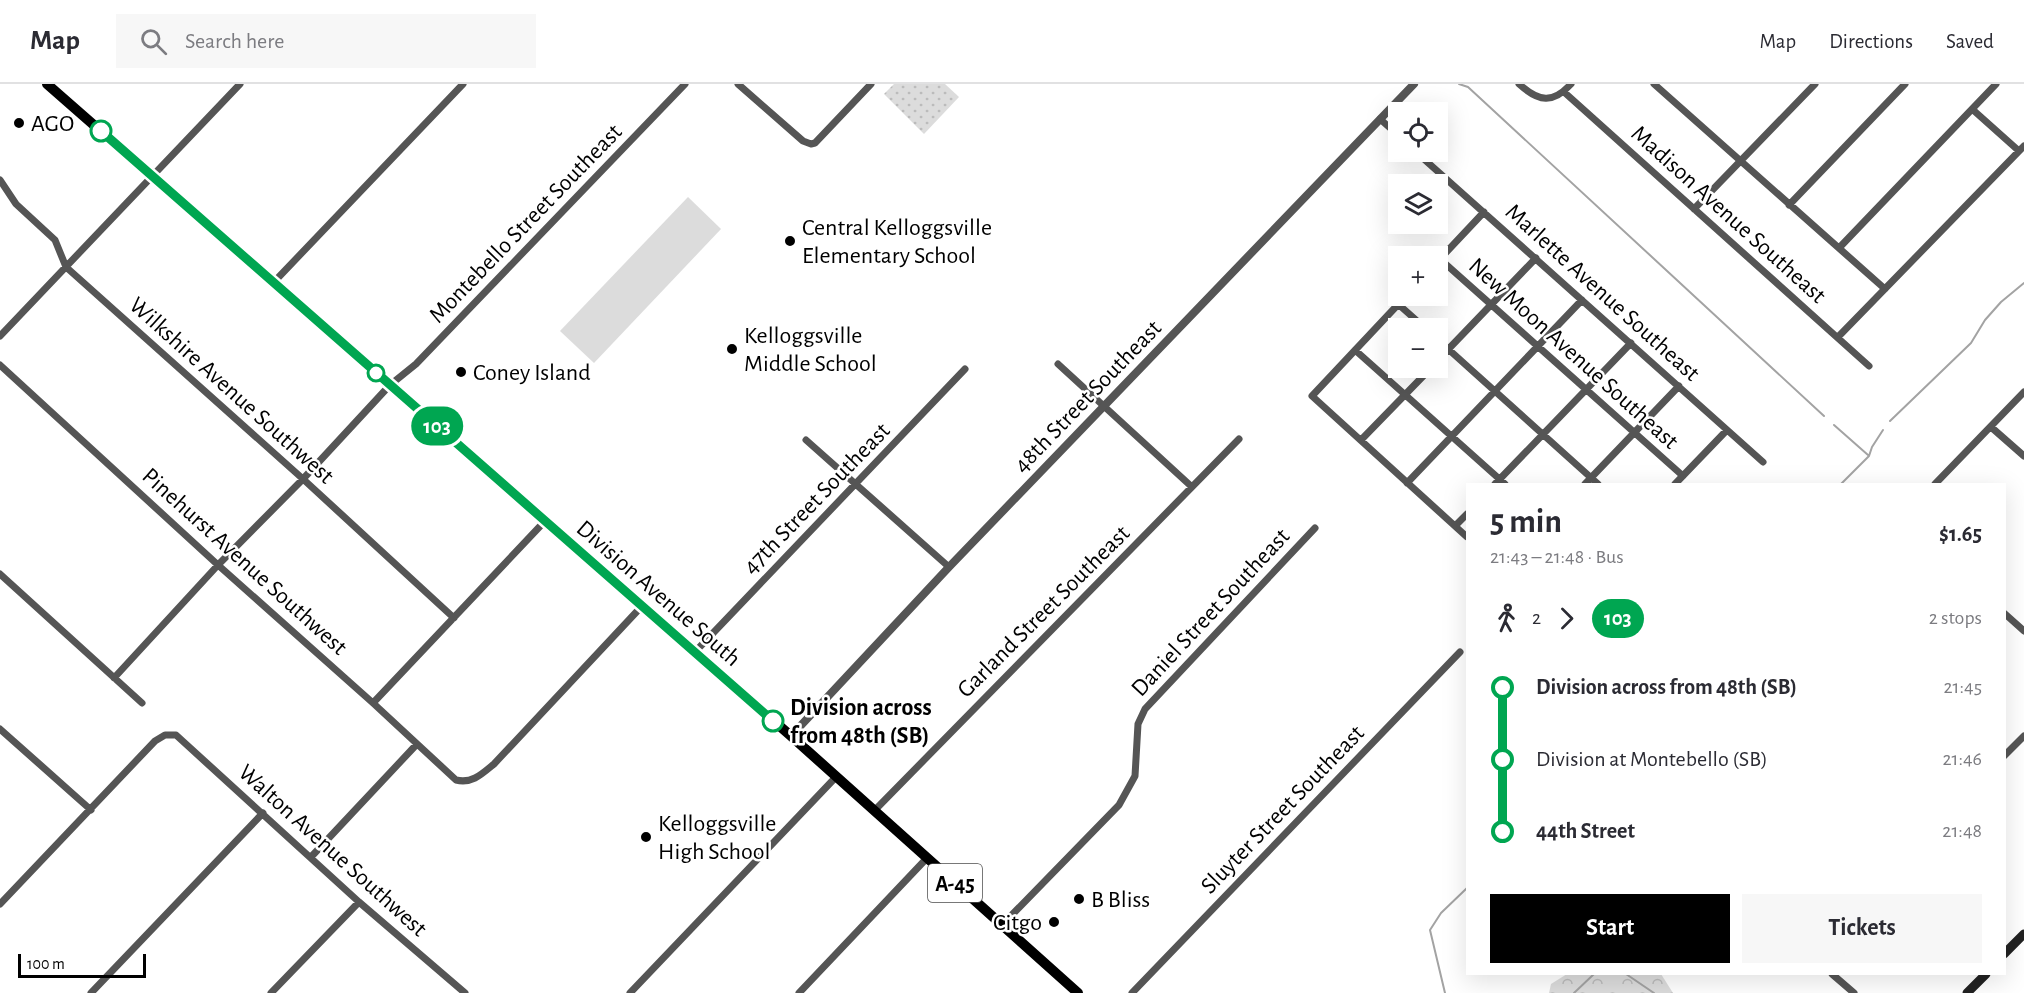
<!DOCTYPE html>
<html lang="en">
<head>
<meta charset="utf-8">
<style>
	body { margin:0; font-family:"Alegreya Sans",sans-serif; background:#f7f7f7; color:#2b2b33; height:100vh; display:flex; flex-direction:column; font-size:22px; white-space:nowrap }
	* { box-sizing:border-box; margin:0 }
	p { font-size:20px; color:#7c7c81 }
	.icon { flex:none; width:33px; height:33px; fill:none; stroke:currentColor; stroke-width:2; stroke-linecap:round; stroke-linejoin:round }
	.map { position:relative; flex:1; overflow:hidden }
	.panel { position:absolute; left:1466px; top:399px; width:540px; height:492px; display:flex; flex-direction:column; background:#fff; border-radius:0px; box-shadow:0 6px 24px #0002 }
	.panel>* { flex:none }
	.badge { padding:0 12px; border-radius:20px; font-size:21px; line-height:39px }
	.buttons { position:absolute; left:1388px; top:18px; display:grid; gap:12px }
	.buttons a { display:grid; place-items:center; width:60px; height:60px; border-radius:0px; background:#fff; box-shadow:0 6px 24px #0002; font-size:30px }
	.scale { position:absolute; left:18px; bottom:15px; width:128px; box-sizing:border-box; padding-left:6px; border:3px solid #000; border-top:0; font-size:16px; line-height:21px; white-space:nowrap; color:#000; -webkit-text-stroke:4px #fff; paint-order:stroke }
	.map>.badge { position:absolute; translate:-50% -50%; box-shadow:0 0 0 3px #fff }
	.legs { display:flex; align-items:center; gap:9px; height:66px; padding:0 24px; font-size:20px }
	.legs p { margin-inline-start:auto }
	.headline { display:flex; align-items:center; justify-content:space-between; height:102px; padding:0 24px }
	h1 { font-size:33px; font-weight:700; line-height:45px }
	.primary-button { display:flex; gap:12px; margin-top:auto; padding:12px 24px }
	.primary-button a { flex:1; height:69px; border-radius:0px; background:#000; color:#fff; font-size:24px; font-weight:700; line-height:69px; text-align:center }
	.primary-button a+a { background:#f7f7f7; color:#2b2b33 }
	ul { padding:0 24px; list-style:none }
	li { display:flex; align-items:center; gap:21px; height:72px; font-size:22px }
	li i { display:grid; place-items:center; width:9px; height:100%; margin:0 8px; background:currentColor }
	li i::after { content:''; width:15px; height:15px; margin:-8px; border:4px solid; border-radius:50%; background:#fff }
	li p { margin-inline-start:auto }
	li:first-child i { background:linear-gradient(#0000 50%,currentColor 0) }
	li:last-child i { background:linear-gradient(currentColor 50%,#0000 0) }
	header { display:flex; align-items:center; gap:36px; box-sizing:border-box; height:84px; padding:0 30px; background:#fff; border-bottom:2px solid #e1e1e2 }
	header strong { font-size:28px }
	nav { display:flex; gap:33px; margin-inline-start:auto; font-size:21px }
	.search { width:420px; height:54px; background:#f7f7f7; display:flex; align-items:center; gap:15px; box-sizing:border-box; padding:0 21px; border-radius:0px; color:#7c7c81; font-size:22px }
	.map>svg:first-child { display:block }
	.forest { fill:url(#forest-crowns) }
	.park { fill:url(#park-dots) }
	.garden { fill:#dcdcdc }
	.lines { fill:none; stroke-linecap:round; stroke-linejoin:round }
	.stream { stroke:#a3a3a3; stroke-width:2 }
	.minor { stroke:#555; stroke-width:7 }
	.tertiary { stroke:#555; stroke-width:8 }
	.secondary { stroke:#222; stroke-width:9 }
	.primary { stroke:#000; stroke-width:10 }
	.line-1-casing { stroke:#fff; stroke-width:14 }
	.line-1 { stroke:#00a651; stroke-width:9 }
	.poi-dot { fill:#000; stroke:#fff; stroke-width:2 }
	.stop-1-dot { fill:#fff; stroke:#00a651; stroke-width:3 }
	.labels { text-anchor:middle; stroke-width:5; stroke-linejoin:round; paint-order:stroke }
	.shield { fill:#fff; stroke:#4c4c4c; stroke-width:1.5 }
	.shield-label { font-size:22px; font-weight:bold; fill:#000 }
	.poi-label { font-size:24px; fill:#000; stroke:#fff; text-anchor:start }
	.street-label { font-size:24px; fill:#000; stroke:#fff }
	.stop-label { font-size:24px; font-weight:bold; fill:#000; stroke:#fff; text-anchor:start }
</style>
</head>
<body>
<header>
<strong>Map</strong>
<div class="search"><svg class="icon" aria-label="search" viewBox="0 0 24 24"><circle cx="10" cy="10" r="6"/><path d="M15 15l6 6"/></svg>Search here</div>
<nav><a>Map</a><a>Directions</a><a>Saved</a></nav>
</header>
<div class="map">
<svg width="2024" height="909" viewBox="0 0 2024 909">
	<defs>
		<pattern id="forest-crowns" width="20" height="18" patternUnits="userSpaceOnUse" patternTransform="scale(1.5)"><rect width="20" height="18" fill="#dcdcdc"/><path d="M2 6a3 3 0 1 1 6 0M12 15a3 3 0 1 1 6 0" fill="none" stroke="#bbb"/></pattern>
		<pattern id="park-dots" width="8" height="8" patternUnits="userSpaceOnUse" patternTransform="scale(1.5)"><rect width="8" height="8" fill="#dcdcdc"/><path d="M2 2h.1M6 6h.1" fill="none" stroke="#bbb" stroke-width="1.8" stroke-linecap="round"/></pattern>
	</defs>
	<rect width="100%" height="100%" fill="#fff"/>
	<!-- forest -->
	<path class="forest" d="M1567,890H1661L1673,909H1549L1551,900Z"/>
	<!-- park -->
	<path class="park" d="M894,0H945L959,13L924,50L884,10Z"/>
	<!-- garden -->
	<path class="garden" d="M688,113L721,145L594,279L560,247Z"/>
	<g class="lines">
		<!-- stream -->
		<path class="stream" d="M1459,0L1468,3L1824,332
			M1890,337L1971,259L1985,236L2001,218L2024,199
			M1834,341L1868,371
			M1841,400L1869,372L1872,363L1883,346
			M1626,890L1654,909
			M1445,909L1430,846L1441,829L1467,804
			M1574,909L1594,890"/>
		<!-- minor -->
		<path class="minor" d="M738,0L803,57L811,60L815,59L871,0
			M1519,0C1539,18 1553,20 1571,0
			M1654,0L1885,205
			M1564,8L1869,282
			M1972,25L2019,67
			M1380,35L1398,51
			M1416,68L1763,378
			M0,96L16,120L55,156L66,183L303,395L454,534
			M1789,121L1905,0
			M1694,125L1815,0
			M1839,164L1996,0
			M1440,175L1683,392
			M1437,178L1484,128
			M274,198L463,0
			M1406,212L1312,312L1467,453
			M1398,220L1425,244
			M0,252L240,0
			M1838,253L2024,62
			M1437,255L1598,400
			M1355,266L1505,400
			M1437,277L1536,174
			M1058,280L1192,403
			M0,281L218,481L373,619L456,696C472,700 482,690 494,680L642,522
			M1991,343L2024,372
			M806,356L949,483
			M1361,356L1431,284
			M1407,399L1582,216
			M1495,400L1631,259
			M1585,400L1679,302
			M1675,400L1727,346
			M1935,400L2024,308
			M1455,442L1467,430
			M0,490L142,619
			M2004,529L2024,547
			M694,569L965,285
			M114,594L218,481L303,395L390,301L416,280L685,0
			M373,619L545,437
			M0,645L91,726
			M2004,672L2024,652
			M874,727L1239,355
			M311,773L417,660
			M0,820L155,657L165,651H176L359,818L465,909
			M1002,841L1119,721L1135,692L1138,640L1145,625L1315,444
			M1832,890L1854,909
			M91,909L263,729
			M271,909L359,818
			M630,909L835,694
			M799,909L927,774
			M1132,909L1460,568"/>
		<!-- tertiary -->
		<path class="tertiary" d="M791,652L949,483L1414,0"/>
		<!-- secondary -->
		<path class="secondary" d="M2004,870L2024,850
			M1967,909L1986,890"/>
		<!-- primary -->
		<path class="primary" d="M47,0L791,652L1078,909"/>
	</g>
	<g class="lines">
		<!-- line-1 casing -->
		<g class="line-1-casing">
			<path id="line-1" d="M101,47L773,637"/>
		</g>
		<!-- line-1 -->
		<use href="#line-1" class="line-1"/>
	</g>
	<!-- markers -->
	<g class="poi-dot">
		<circle cx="19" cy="39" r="6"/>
		<circle cx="790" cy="157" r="6"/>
		<circle cx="732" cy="265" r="6"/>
		<circle cx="461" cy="288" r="6"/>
		<circle cx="646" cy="753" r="6"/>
		<circle cx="1079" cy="815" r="6"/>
		<circle cx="1054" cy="838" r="6"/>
	</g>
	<g class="stop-1-dot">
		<circle cx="101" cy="47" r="10"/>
		<circle cx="376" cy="289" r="8"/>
		<circle cx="773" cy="637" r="10"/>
	</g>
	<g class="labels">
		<!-- shield labels -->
		<rect class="shield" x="928" y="780" width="54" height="38" rx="4.5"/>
		<g class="shield-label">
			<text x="955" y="807">A-45</text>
		</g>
		<!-- poi labels -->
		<g class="poi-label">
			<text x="31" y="47">AGO</text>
			<text x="802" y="151">Central Kelloggsville<tspan x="802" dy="28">Elementary School</tspan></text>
			<text x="744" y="259">Kelloggsville<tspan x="744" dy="28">Middle School</tspan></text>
			<text x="473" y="296">Coney Island</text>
			<text x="658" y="747">Kelloggsville<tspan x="658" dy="28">High School</tspan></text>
			<text x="1091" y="823">B Bliss</text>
			<text x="1042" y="846" text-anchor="end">Citgo</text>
		</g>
		<!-- street labels -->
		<g class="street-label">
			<text transform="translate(1729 130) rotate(42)" y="8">Madison Avenue Southeast</text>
			<text transform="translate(525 139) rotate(-46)" y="8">Montebello Street Southeast</text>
			<text transform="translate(1603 208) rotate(42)" y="8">Marlette Avenue Southeast</text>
			<text transform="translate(1574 269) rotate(42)" y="8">New Moon Avenue Southeast</text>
			<text transform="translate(232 306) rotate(42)" y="8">Wilkshire Avenue Southwest</text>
			<text transform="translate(1087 312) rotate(-46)" y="8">48th Street Southeast</text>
			<text transform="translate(816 414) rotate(-46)" y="8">47th Street Southeast</text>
			<text transform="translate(245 477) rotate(42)" y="8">Pinehurst Avenue Southwest</text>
			<text transform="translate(659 509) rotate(41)" y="8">Division Avenue South</text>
			<text transform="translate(1043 527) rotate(-45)" y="8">Garland Street Southeast</text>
			<text transform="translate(1210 528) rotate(-47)" y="8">Daniel Street Southeast</text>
			<text transform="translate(1282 725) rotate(-46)" y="8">Sluyter Street Southeast</text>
			<text transform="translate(333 766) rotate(42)" y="8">Walton Avenue Southwest</text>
		</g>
		<!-- stop labels -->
		<g class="stop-label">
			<text x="790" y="631">Division across<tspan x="790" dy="28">from 48th (SB)</tspan></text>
		</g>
	</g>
</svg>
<div class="buttons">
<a><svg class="icon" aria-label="locate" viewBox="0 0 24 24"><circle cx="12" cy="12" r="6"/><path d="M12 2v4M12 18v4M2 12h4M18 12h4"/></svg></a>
<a><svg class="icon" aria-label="layers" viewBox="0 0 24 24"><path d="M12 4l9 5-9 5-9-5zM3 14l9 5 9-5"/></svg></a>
<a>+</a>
<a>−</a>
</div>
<div class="scale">100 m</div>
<b class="badge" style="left:437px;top:342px;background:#00a651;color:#fff">103</b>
<section class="panel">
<div class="headline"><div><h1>5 min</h1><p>21:43 – 21:48 · Bus</p></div><b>$1.65</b></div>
<div class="legs"><svg class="icon" aria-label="walk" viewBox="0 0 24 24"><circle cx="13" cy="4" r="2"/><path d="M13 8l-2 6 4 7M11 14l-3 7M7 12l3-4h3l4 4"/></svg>2<svg class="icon" aria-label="forward" viewBox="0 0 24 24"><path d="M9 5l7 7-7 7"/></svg><b class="badge" style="background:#00a651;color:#fff">103</b><p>2 stops</p></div>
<ul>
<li><i style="color:#00a651"></i><b>Division across from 48th (SB)</b><p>21:45</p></li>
<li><i style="color:#00a651"></i><span>Division at Montebello (SB)</span><p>21:46</p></li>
<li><i style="color:#00a651"></i><b>44th Street</b><p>21:48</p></li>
</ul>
<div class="primary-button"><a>Start</a><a>Tickets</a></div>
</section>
</div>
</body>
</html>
